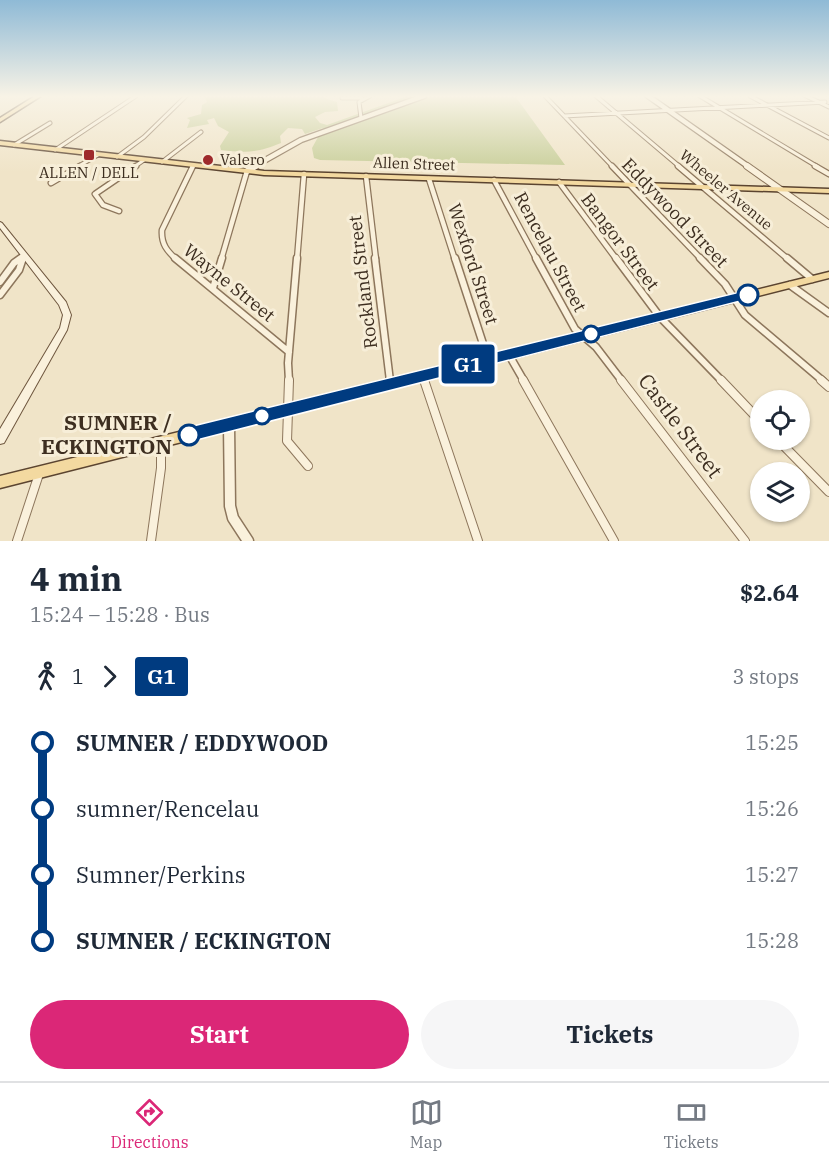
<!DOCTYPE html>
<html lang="en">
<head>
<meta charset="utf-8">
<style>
	body { margin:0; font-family:"IBM Plex Serif",serif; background:#f6f6f7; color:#1f2937; height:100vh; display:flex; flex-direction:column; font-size:22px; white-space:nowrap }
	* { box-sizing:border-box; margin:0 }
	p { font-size:20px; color:#747a83 }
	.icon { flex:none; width:33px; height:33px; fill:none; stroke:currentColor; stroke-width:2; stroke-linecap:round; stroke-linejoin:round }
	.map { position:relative; height:541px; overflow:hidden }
	.drawer { display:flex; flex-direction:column; background:#fff; flex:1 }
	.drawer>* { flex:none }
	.badge { padding:0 12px; border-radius:4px; font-size:21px; line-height:39px }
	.fabs { position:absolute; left:750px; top:390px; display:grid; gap:12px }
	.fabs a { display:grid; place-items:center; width:60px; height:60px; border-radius:50%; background:#fff; box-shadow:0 2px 4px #0004; font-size:30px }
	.map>.badge { position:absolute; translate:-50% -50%; box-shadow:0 0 0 3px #fff }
	.legs { display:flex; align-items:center; gap:9px; height:66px; padding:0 30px; font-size:20px }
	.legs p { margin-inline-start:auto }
	.head { display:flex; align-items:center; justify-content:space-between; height:102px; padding:0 30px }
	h1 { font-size:33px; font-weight:700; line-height:45px }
	.cta { display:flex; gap:12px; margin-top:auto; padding:12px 30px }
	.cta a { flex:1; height:69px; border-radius:36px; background:#db2777; color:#fff; font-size:24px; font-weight:700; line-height:69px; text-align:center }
	.cta a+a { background:#f6f6f7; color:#1f2937 }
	ul { padding:0 30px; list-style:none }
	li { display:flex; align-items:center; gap:21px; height:66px; font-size:22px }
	li i { display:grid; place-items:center; width:9px; height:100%; margin:0 8px; background:currentColor }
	li i::after { content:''; width:15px; height:15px; margin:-8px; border:4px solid; border-radius:50%; background:#fff }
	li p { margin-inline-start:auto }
	li:first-child i { background:linear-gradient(#0000 50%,currentColor 0) }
	li:last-child i { background:linear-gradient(currentColor 50%,#0000 0) }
	.tabs { display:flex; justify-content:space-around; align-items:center; height:84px; border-top:2px solid #e0e1e3; background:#fff; font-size:16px; color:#747a83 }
	.tabs a { display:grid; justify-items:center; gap:3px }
	.tabs .active { color:#db2777 }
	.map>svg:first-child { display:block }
	.green { fill:#c9cf9b }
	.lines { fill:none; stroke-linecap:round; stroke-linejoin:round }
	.minor-far3-casing { stroke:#8d765c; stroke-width:5 }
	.minor-far2-casing { stroke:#8d765c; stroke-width:7 }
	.minor-far1-casing { stroke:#8d765c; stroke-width:9 }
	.minor-casing { stroke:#8d765c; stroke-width:10 }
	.tertiary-far2-casing { stroke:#8d765c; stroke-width:7 }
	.tertiary-far1-casing { stroke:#8d765c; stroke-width:8 }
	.tertiary-casing { stroke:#8d765c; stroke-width:13 }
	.secondary-casing { stroke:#6f573f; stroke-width:2 }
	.primary-casing { stroke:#5b4430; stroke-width:3 }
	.minor-far3 { stroke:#faf1dc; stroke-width:3 }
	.minor-far2 { stroke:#faf1dc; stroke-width:4.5 }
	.minor-far1 { stroke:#faf1dc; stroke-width:6 }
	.minor { stroke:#faf1dc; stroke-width:8 }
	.tertiary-far2 { stroke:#faf1dc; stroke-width:4.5 }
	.tertiary-far1 { stroke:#faf1dc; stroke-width:6 }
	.tertiary { stroke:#faf1dc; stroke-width:10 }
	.secondary { fill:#faf1dc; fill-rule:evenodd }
	.primary { fill:#f3d9a0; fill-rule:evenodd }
	.line-1 { fill:#003b80; stroke:#fff; stroke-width:1.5 }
	.poi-dot { fill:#9e2a2b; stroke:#f7eed8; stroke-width:2 }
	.stop-1-dot { fill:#fff; stroke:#003b80; stroke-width:3 }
	.labels { text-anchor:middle; stroke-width:6; stroke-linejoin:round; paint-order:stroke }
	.far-poi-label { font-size:15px; fill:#3d2e20; stroke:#f7eed8; text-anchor:start }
	.far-street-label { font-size:15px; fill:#3d2e20; stroke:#f7eed8 }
	.street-label { font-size:18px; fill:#3d2e20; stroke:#f7eed8 }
	.near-stop-label { font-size:21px; font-weight:bold; fill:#3d2e20; stroke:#f7eed8; text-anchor:end }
	.near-street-label { font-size:21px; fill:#3d2e20; stroke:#f7eed8 }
</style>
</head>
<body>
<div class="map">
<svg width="829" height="541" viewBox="0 0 829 541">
	<rect width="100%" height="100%" fill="#f0e4c8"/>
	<!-- green -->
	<path class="green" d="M204,96H324L327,99L337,102L338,111L325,112L315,117L320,123L327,125L408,96H515L565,165L320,160L314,158L312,148L323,128L305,134L302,129L288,128L280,136L281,143C257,153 246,153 221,150L220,146L229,132L218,126L214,118L207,120L209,124L187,128L190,120L187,118L201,114L202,105L207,102Z"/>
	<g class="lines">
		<!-- minor-far3 casing -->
		<g class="minor-far3-casing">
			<path id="minor-far3" d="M545,96L613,167
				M596,96L680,167
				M700,96L818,167
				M750,96L829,138
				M806,96L829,107
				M342,98H362
				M564,116L825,102
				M361,118L359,102L370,96
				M14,145L50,123
				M55,150L136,96
				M117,157L144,137L186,96
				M162,162L201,132
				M77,167L98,155
				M134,167L144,160
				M192,167L193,165"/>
		</g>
		<!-- minor-far2 casing -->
		<g class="minor-far2-casing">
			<path id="minor-far2" d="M612,166L702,260
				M678,166L789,260
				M815,166L829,174
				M366,176L376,260
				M429,179L455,260
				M494,180L537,260
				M559,182L617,260
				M51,183L80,166
				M119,211L103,205L95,194L136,166
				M19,260L23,257
				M23,260L24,256
				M177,260C167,251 161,244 162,230L193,166
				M221,260L247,171
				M297,260L304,174"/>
		</g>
		<!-- minor-far1 casing -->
		<g class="minor-far1-casing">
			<path id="minor-far1" d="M175,258L289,352
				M375,258L390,381
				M455,258L488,359
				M536,258L575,329L596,347L622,381
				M616,258L660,317L722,381
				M700,258L725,284L745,315L823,381
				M787,258L812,279
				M0,282L14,263L21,258
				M790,285L829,313
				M213,288L222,258
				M0,295L19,270L23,258
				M509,355L524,381
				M423,376L425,381
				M289,381L288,363L297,258"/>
		</g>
		<!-- minor casing -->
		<g class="minor-casing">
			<path id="minor" d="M289,380L287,441L308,466
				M390,380V384
				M424,380L478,541
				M523,380L614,541
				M621,380L745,541
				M721,380L760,421
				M821,380L829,387
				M778,440L829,492
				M17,541L39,474
				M151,541L161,468V441"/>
		</g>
		<!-- tertiary-far2 casing -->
		<g class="tertiary-far2-casing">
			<path id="tertiary-far2" d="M648,96L749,167
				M253,167L301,140L424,96"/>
		</g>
		<!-- tertiary-far1 casing -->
		<g class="tertiary-far1-casing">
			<path id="tertiary-far1" d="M747,166L829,224
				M247,171L256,166"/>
		</g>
		<!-- tertiary casing -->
		<g class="tertiary-casing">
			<path id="tertiary" d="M229,425L230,506L233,518L248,541"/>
		</g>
		<!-- secondary casing -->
		<g class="secondary-casing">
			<path id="secondary" d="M0,222L2,223L66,302L71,315L67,330L4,443L0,444V429L60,328L63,315L59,305L0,228Z"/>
		</g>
		<!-- primary casing -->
		<g class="primary-casing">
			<path id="primary" d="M35,96H41L0,122V118Z
				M0,141L264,171L829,189V193L264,175L0,145Z
				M829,272V278L0,488V476Z"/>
		</g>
		<!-- minor-far3 -->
		<use href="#minor-far3" class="minor-far3"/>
		<!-- minor-far2 -->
		<use href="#minor-far2" class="minor-far2"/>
		<!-- minor-far1 -->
		<use href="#minor-far1" class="minor-far1"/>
		<!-- minor -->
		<use href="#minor" class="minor"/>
		<!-- tertiary-far2 -->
		<use href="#tertiary-far2" class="tertiary-far2"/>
		<!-- tertiary-far1 -->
		<use href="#tertiary-far1" class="tertiary-far1"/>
		<!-- tertiary -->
		<use href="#tertiary" class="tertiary"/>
		<!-- secondary -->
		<use href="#secondary" class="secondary"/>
		<!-- primary -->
		<use href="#primary" class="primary"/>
	</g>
	<!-- sky -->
	<linearGradient id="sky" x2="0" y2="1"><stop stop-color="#8fbad6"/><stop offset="0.56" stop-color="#f8f3e6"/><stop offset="1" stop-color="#f8f3e6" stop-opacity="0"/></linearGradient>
	<rect width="829" height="172" fill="url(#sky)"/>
	<!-- line-1 -->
	<path class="line-1" d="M748,290L752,292L754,295L752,298L189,442L183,440L181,435L183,429L189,427Z"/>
	<!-- markers -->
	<g class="poi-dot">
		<rect x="83" y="149" width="12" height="12" rx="3"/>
		<circle cx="208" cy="160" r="6"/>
	</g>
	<g class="stop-1-dot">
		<circle cx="748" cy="295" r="10"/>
		<circle cx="591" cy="334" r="8"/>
		<circle cx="262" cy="416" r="8"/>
		<circle cx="189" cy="435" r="10"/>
	</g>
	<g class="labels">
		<!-- far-poi labels -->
		<g class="far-poi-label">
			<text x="220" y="165">Valero</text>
			<text x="89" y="178" text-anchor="middle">ALLEN / DELL</text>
		</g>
		<!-- far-street labels -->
		<g class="far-street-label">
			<text transform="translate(414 164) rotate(2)" y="5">Allen Street</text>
			<text transform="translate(726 190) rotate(40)" y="5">Wheeler Avenue</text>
		</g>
		<!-- street labels -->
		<g class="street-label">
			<text transform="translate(675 213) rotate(46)" y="6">Eddywood Street</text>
			<text transform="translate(620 242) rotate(53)" y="6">Bangor Street</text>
			<text transform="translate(550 252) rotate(62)" y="6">Rencelau Street</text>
			<text transform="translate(473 264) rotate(72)" y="6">Wexford Street</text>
			<text transform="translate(363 282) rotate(-97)" y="6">Rockland Street</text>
			<text transform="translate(229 283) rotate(39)" y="6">Wayne Street</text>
		</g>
		<!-- near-stop labels -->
		<g class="near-stop-label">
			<text x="172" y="430">SUMNER /<tspan x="172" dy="24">ECKINGTON</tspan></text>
		</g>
		<!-- near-street labels -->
		<g class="near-street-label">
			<text transform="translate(680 426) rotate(53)" y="7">Castle Street</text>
		</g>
	</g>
</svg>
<div class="fabs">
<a><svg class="icon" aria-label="locate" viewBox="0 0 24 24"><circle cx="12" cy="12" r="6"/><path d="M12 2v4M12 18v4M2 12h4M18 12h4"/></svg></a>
<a><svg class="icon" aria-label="layers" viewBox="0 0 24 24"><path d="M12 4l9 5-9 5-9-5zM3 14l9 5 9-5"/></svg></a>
</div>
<b class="badge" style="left:468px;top:364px;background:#003b80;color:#fff">G1</b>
</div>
<section class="drawer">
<div class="head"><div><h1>4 min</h1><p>15:24 – 15:28 · Bus</p></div><b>$2.64</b></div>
<div class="legs"><svg class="icon" aria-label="walk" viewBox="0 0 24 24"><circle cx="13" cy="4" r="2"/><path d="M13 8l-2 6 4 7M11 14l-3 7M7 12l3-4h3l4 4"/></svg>1<svg class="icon" aria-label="forward" viewBox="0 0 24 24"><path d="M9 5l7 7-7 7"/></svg><b class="badge" style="background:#003b80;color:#fff">G1</b><p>3 stops</p></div>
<ul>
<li><i style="color:#003b80"></i><b>SUMNER / EDDYWOOD</b><p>15:25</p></li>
<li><i style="color:#003b80"></i><span>sumner/Rencelau</span><p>15:26</p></li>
<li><i style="color:#003b80"></i><span>Sumner/Perkins</span><p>15:27</p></li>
<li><i style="color:#003b80"></i><b>SUMNER / ECKINGTON</b><p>15:28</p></li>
</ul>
<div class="cta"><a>Start</a><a>Tickets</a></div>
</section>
<nav class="tabs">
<a class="active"><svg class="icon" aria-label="directions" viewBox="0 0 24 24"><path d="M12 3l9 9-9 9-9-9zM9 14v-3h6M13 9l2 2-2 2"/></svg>Directions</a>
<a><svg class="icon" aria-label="map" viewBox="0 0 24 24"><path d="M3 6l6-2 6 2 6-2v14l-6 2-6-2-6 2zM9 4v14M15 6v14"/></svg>Map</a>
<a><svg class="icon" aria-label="tickets" viewBox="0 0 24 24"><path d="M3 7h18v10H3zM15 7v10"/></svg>Tickets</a>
</nav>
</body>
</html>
